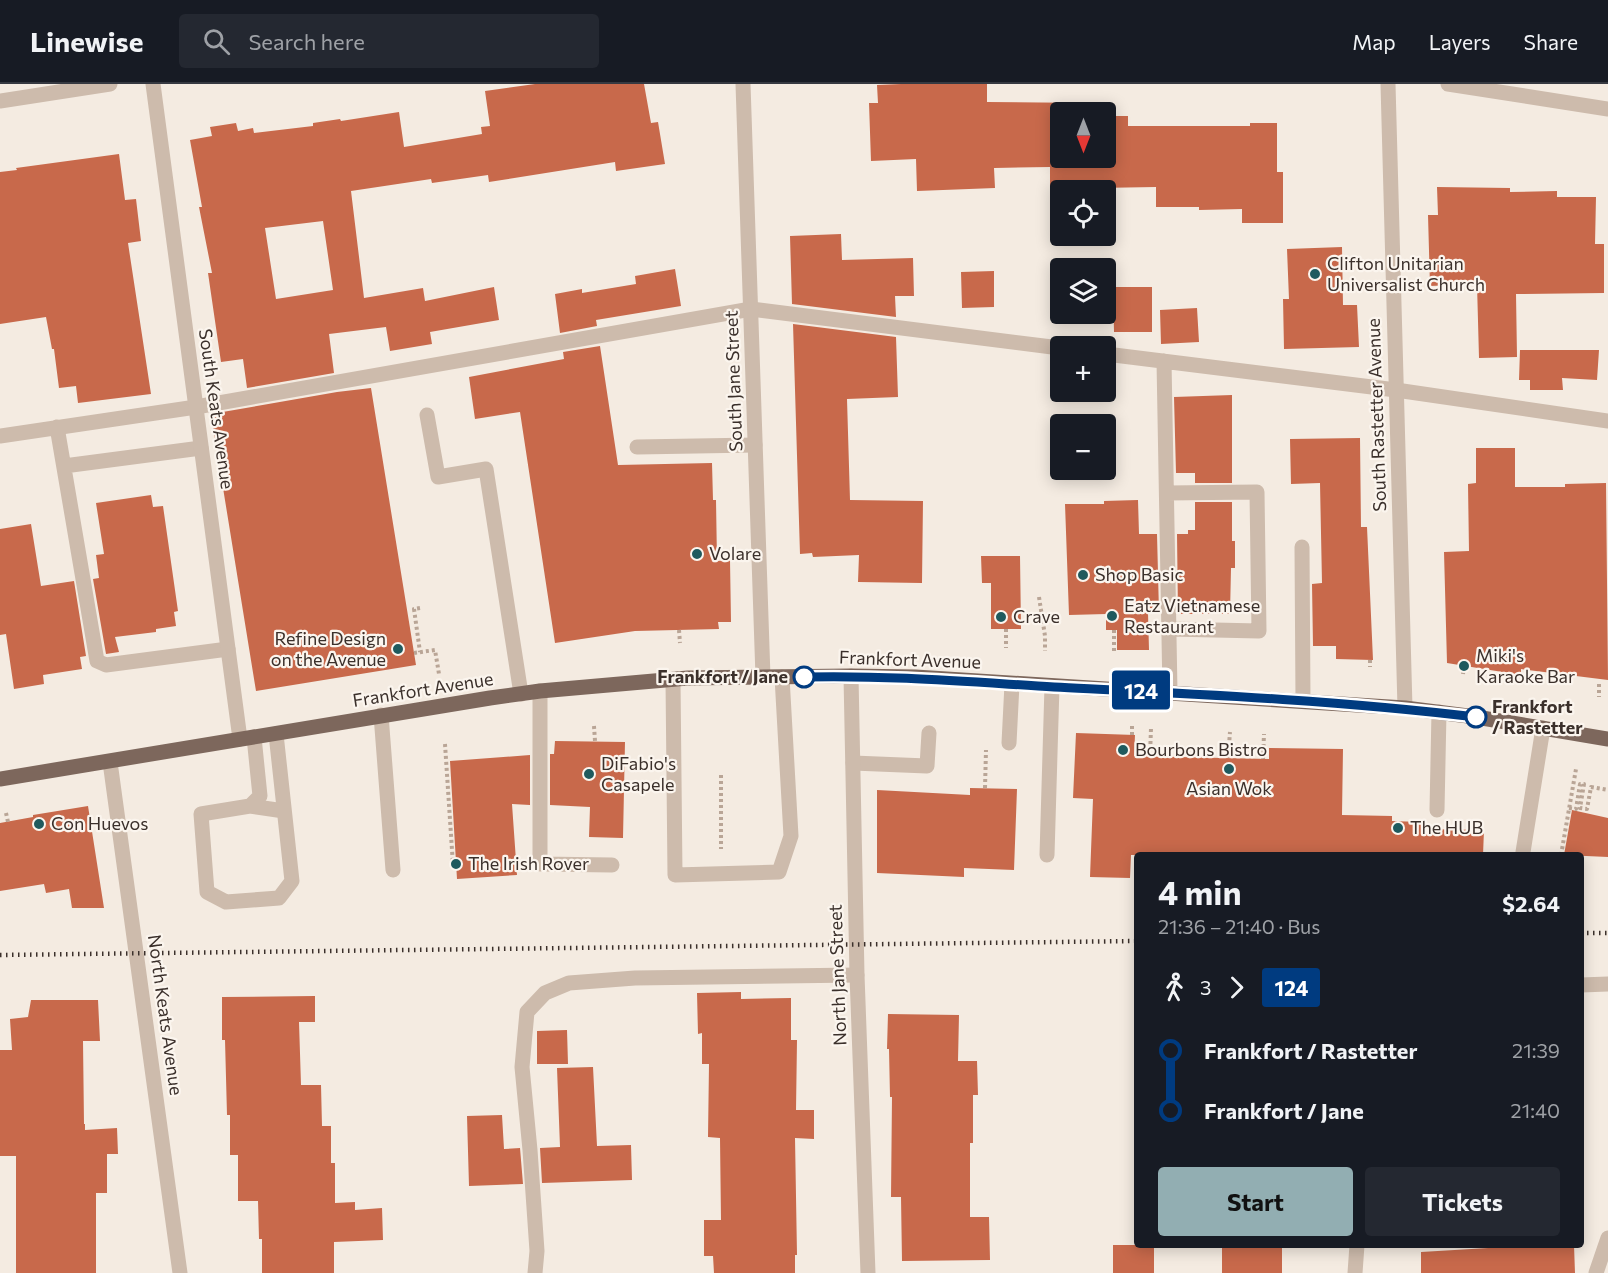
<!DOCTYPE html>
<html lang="en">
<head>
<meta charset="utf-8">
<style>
	body { margin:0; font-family:Commissioner,sans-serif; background:#242831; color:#f1f3f6; height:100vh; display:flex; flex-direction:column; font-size:22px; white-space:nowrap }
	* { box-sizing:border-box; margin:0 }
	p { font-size:20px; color:#9ea1a6 }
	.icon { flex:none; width:33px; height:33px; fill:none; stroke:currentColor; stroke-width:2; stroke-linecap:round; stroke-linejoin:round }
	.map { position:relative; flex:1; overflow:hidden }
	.details { position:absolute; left:1134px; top:768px; width:450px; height:396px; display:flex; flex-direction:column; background:#171b24; border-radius:6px; box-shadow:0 3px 15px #0003 }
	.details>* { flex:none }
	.badge { padding:0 12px; border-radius:4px; font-size:21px; line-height:39px }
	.needle { width:39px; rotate:180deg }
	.buttons { position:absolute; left:1050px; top:18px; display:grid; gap:12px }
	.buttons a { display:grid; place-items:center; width:66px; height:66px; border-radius:6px; background:#171b24; box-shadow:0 3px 15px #0003; font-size:30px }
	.map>.badge { position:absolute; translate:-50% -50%; box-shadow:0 0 0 3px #fff }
	.legs { display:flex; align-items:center; gap:9px; height:66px; padding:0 24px; font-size:20px }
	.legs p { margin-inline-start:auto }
	.summary { display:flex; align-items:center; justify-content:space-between; height:102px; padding:0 24px }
	h1 { font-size:33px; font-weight:700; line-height:45px }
	.cta { display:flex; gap:12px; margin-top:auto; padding:12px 24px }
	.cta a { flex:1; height:69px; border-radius:6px; background:#92aeb2; color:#111; font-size:24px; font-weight:700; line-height:69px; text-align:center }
	.cta a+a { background:#242831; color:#f1f3f6 }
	ul { padding:0 24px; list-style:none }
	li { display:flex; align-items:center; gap:21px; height:60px; font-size:22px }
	li i { display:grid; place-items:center; width:9px; height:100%; margin:0 8px; background:currentColor }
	li i::after { content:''; width:15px; height:15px; margin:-8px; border:4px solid; border-radius:50%; background:#171b24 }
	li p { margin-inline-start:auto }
	li:first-child i { background:linear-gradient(#0000 50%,currentColor 0) }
	li:last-child i { background:linear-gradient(currentColor 50%,#0000 0) }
	header { display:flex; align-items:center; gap:36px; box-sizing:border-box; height:84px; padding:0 30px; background:#171b24; border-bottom:2px solid #363941 }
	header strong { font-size:28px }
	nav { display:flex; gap:33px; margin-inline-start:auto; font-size:21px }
	.search { width:420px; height:54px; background:#242831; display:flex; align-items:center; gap:15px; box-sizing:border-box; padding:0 21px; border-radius:6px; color:#9ea1a6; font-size:22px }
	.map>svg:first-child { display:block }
	.building { fill:#c8694b; fill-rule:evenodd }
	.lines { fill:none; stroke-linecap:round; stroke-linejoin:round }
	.path { stroke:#b9a596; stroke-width:4; stroke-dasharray:3 3; stroke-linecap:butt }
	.lane { stroke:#cdbbac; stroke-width:15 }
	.street { stroke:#cdbbac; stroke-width:15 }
	.primary { stroke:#7d675c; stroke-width:15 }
	.rail { stroke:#3b302b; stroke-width:4.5; stroke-dasharray:1.5 4.5; stroke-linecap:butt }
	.line-1-casing { stroke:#fff; stroke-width:14 }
	.line-1 { stroke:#003b80; stroke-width:9 }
	.poi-dot { fill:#1f5a5e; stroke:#fbf5ee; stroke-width:2 }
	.stop-1-dot { fill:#fff; stroke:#003b80; stroke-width:3 }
	.labels { text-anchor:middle; stroke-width:4.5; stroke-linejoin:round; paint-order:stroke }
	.poi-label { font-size:18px; fill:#3b302b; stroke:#fbf5ee; text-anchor:start }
	.street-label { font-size:18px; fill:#3b302b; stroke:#fbf5ee }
	.stop-label { font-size:18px; font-weight:bold; fill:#3b302b; stroke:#fbf5ee; text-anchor:end }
</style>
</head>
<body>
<header>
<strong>Linewise</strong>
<div class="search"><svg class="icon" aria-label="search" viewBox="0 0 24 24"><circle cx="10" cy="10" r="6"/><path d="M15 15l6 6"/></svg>Search here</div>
<nav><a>Map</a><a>Layers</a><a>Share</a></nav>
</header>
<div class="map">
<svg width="1608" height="1189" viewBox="0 0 1608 1189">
	<rect width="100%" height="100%" fill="#f4ebe1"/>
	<!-- building -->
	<path class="building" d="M535,0H644L651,39L658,38L665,80L616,87L615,78L489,98L488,91L432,99L431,95L351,107L364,214L423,204L425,217L494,203L499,236L430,248L432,260L390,267L386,243L329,250L334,289L247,304L243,275L221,278L208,189H212L199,123H202L190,56L212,52L210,43L236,39L238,47L253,44L254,49L313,42V39L340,35L341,37L399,28L404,63L482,50L481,43L490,42L485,7ZM323,137L333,206L276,215L265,144Z
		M901,0H987V18L1092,19V28H1060V74H1106V32H1128V42H1250V39H1277V88H1283V139H1242V125L1199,126V123H1156V103L1097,104V106H1050V83L994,84L995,104L917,107L916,75L871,77L869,19H878L877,1Z
		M119,70L125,116L136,115L141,157L128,159L151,310L78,319L76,302L59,304L54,265H52L46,233L0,240V88L17,86L16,84Z
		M1437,103L1510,104V108L1557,107V113H1596L1595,160H1604V209L1516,210L1517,273L1479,274L1477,200L1430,202L1428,131H1438Z
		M841,150L842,176L913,174L914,212H895L896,233L792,220L790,152Z
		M1342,163L1343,221H1357L1359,263L1284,265L1283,215H1289L1287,165Z
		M675,185L681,222L596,236L597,242L560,249L555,210L582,205V209L636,200L635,192Z
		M994,187V223L962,224L961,188Z
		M1113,203H1152V248H1114Z
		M1197,224L1199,258L1161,260L1160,226Z
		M793,240L896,253L898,313L847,315L850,416L923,417L922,499L858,498L859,471L813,473L812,469L800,470Z
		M600,262L618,381L712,379L713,416H716L717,477L730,476L731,538H718L719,545L635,547L555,559L520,328L475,335L469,293L564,275L563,268Z
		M1520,266H1599L1597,296L1562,294L1563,306H1530V296H1519Z
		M371,304L416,581L256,607L211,330L337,308Z
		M1232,311V399H1195V389H1176L1174,313Z
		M1360,354L1361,443H1367L1373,576L1336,575V562H1313L1312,500L1322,499L1320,399L1291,400L1290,355Z
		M1476,364H1515V403H1565V400L1606,399L1608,596L1521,585V591L1447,579L1444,468L1469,467L1468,400L1476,399Z
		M151,411L153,423L163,422L178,527L174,528L176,542L156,545V548L115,553L119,568L106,570L93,495L99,494L96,471L104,470L96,419Z
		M1138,416L1139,450H1157L1159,529H1148L1149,566H1117V546H1106V530L1069,531L1065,420H1104V417Z
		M1195,418H1232V457H1235V484H1231L1230,530H1178L1177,450H1188V446H1195Z
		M31,440L41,502L74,497L86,572L80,573L82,585L43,591L44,600L14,605L6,550L0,551V445Z
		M981,472H1020L1021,545H991V499H982Z
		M1076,649L1135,651L1134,672L1269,675V664L1343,665L1342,731L1392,732V737L1421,738V745L1484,746L1483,771H1131L1130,794L1090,793L1093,715L1073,714Z
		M555,657L625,658L623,754L589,753L590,723L550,721V670H554Z
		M530,671V721L512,720L517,791L457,795L450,677Z
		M970,704L1017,705L1014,786L964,784V793L877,789V706L970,711Z
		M88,722L104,824H72L69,805L46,809L44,800L0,807V739L33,733V731Z
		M1572,726L1608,734V773L1564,771Z
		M741,908V915L791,914V956H797L796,1026H814V1055L795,1054L797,1171H795V1189H714L713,1172H704V1136H721L720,1054L708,1053L709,980H702V949L698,950L697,909Z
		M315,912V938H299L301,1001H321L322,1042H331V1079H335V1119L355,1118V1126L382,1124L383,1156L334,1158V1189H262V1155H259L258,1117H238V1071H230V1031H227L225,956H222V913Z
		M31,916H98L100,957H83L84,1040H85V1046L117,1044L118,1070H107V1109H96V1189H16V1072H0V966H12L10,935L28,933Z
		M888,930L959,931L958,977H977L978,1011H973V1059H970V1133H989L990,1176L902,1177L901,1113H891L892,1013H890L889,965H887Z
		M567,946L568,980H537V947Z
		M593,983L597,1062L631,1061L632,1096L542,1099L540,1064L560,1063L557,984Z
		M502,1031L504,1065L520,1064L523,1100L469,1102L467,1032Z
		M1113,1161H1154V1189H1113Z
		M1222,1161H1282V1189H1222Z
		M1540,1161H1574L1575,1189H1421V1168Z"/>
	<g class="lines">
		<!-- path -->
		<path class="path" d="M717,468H734
			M1039,513L1045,552V567
			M420,524L414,525L420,568
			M1006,545V564
			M679,546L680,559
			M1114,546V570
			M414,569L435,566L439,590
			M1370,576V583
			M1463,590L1464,582
			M1599,600V613
			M594,642L595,657
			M1132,651V642
			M445,660L453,781L456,780
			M1150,672L1151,644
			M1228,674L1230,648
			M1263,675L1264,650
			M721,691V765
			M985,704L986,666
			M1569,724L1576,725L1580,700H1584L1580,724L1587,725L1591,703L1608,706
			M6,729L8,738
			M1561,771L1576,685"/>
		<!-- lane -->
		<path class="lane" d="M1106,270L1396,306L1608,337
			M1164,277L1170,608
			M427,331L438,393L486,385L521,610
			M57,343L97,577L106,581L228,565
			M0,352L196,323L751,225L1060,264
			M637,363L755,361
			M64,382L201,364
			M1167,409L1257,408L1259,547L1170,545
			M1302,463L1303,617
			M673,596L675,791L779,788L791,752L782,593
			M540,607V780L612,781
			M381,631L393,786
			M254,653L260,712L250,722L201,730L207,808L226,818L279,814L292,797L276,650
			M1009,659L1012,600
			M853,679L927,682L929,649
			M250,722L284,727
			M1437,726L1439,628
			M1523,768L1543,644
			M1047,771L1052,602
			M535,1189L537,1167L530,1066L522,983L527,928L545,909L569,899L635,894L857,891
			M1596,1189L1608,1154"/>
		<!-- street -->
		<path class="street" d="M153,0L240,655
			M743,0L763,593
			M1388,0L1405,624
			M1448,0L1608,25
			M0,17L110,0
			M851,592L857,891L868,1189
			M110,678L180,1189
			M1581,901L1608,900
			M1355,1189L1357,1161"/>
		<!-- primary -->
		<path class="primary" d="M0,695L490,614L540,607L688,594L851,592L915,593L1405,624L1476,633L1608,655"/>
		<!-- rail -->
		<path class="rail" d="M1581,849H1608
			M0,871L1137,857"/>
	</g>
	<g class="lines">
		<!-- line-1 casing -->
		<g class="line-1-casing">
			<path id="line-1" d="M804,593C888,591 971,598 1054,603C1195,610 1336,616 1476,633"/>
		</g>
		<!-- line-1 -->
		<use href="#line-1" class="line-1"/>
	</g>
	<!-- markers -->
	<g class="poi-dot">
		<circle cx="1315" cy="190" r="6"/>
		<circle cx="697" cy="470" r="6"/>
		<circle cx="1083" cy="491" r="6"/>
		<circle cx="1112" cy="532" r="6"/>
		<circle cx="1001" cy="533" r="6"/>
		<circle cx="398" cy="565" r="6"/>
		<circle cx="1464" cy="582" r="6"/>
		<circle cx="1123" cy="666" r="6"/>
		<circle cx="1229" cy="685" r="6"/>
		<circle cx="589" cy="690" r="6"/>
		<circle cx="39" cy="740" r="6"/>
		<circle cx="1398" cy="744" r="6"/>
		<circle cx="456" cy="780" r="6"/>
	</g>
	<g class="stop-1-dot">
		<circle cx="804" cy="593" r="10"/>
		<circle cx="1476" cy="633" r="10"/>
	</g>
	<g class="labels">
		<!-- poi labels -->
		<g class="poi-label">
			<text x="1327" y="186">Clifton Unitarian<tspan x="1327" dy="21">Universalist Church</tspan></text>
			<text x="709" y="476">Volare</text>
			<text x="1095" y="497">Shop Basic</text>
			<text x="1124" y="528">Eatz Vietnamese<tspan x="1124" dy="21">Restaurant</tspan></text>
			<text x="1013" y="539">Crave</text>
			<text x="386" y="561" text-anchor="end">Refine Design<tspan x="386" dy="21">on the Avenue</tspan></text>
			<text x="1476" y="578">Miki's<tspan x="1476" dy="21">Karaoke Bar</tspan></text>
			<text x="1135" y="672">Bourbons Bistro</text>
			<text x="601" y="686">DiFabio's<tspan x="601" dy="21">Casapele</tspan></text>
			<text x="1229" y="711" text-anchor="middle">Asian Wok</text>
			<text x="51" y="746">Con Huevos</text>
			<text x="1410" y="750">The HUB</text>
			<text x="468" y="786">The Irish Rover</text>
		</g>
		<!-- street labels -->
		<g class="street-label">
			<text transform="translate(734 297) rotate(-92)" y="6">South Jane Street</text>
			<text transform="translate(216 325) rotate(82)" y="6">South Keats Avenue</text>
			<text transform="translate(1377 331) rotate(-92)" y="6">South Rastetter Avenue</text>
			<text transform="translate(910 576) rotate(2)" y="6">Frankfort Avenue</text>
			<text transform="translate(423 606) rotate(-9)" y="6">Frankfort Avenue</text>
			<text transform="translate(838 891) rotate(-92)" y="6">North Jane Street</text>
			<text transform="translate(165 931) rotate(82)" y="6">North Keats Avenue</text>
		</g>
		<!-- stop labels -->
		<g class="stop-label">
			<text x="788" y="599">Frankfort / Jane</text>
			<text x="1492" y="629" text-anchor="start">Frankfort<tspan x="1492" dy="21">/ Rastetter</tspan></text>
		</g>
	</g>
</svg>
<div class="buttons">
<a><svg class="needle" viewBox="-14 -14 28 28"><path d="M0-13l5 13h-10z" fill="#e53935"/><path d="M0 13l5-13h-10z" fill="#9ea1a6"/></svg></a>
<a><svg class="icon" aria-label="locate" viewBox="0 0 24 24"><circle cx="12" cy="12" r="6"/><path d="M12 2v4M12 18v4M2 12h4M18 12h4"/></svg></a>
<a><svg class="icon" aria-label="layers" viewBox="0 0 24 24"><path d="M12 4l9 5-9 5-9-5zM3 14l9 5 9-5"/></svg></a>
<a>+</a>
<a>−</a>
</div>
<b class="badge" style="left:1141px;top:606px;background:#003b80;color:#fff">124</b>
<section class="details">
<div class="summary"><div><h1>4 min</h1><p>21:36 – 21:40 · Bus</p></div><b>$2.64</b></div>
<div class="legs"><svg class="icon" aria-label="walk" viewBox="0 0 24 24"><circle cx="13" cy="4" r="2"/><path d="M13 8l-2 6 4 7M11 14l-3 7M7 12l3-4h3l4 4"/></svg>3<svg class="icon" aria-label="forward" viewBox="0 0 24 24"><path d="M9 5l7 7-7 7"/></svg><b class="badge" style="background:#003b80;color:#fff">124</b></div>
<ul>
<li><i style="color:#003b80"></i><b>Frankfort / Rastetter</b><p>21:39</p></li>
<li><i style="color:#003b80"></i><b>Frankfort / Jane</b><p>21:40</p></li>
</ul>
<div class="cta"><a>Start</a><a>Tickets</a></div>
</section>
</div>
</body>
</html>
